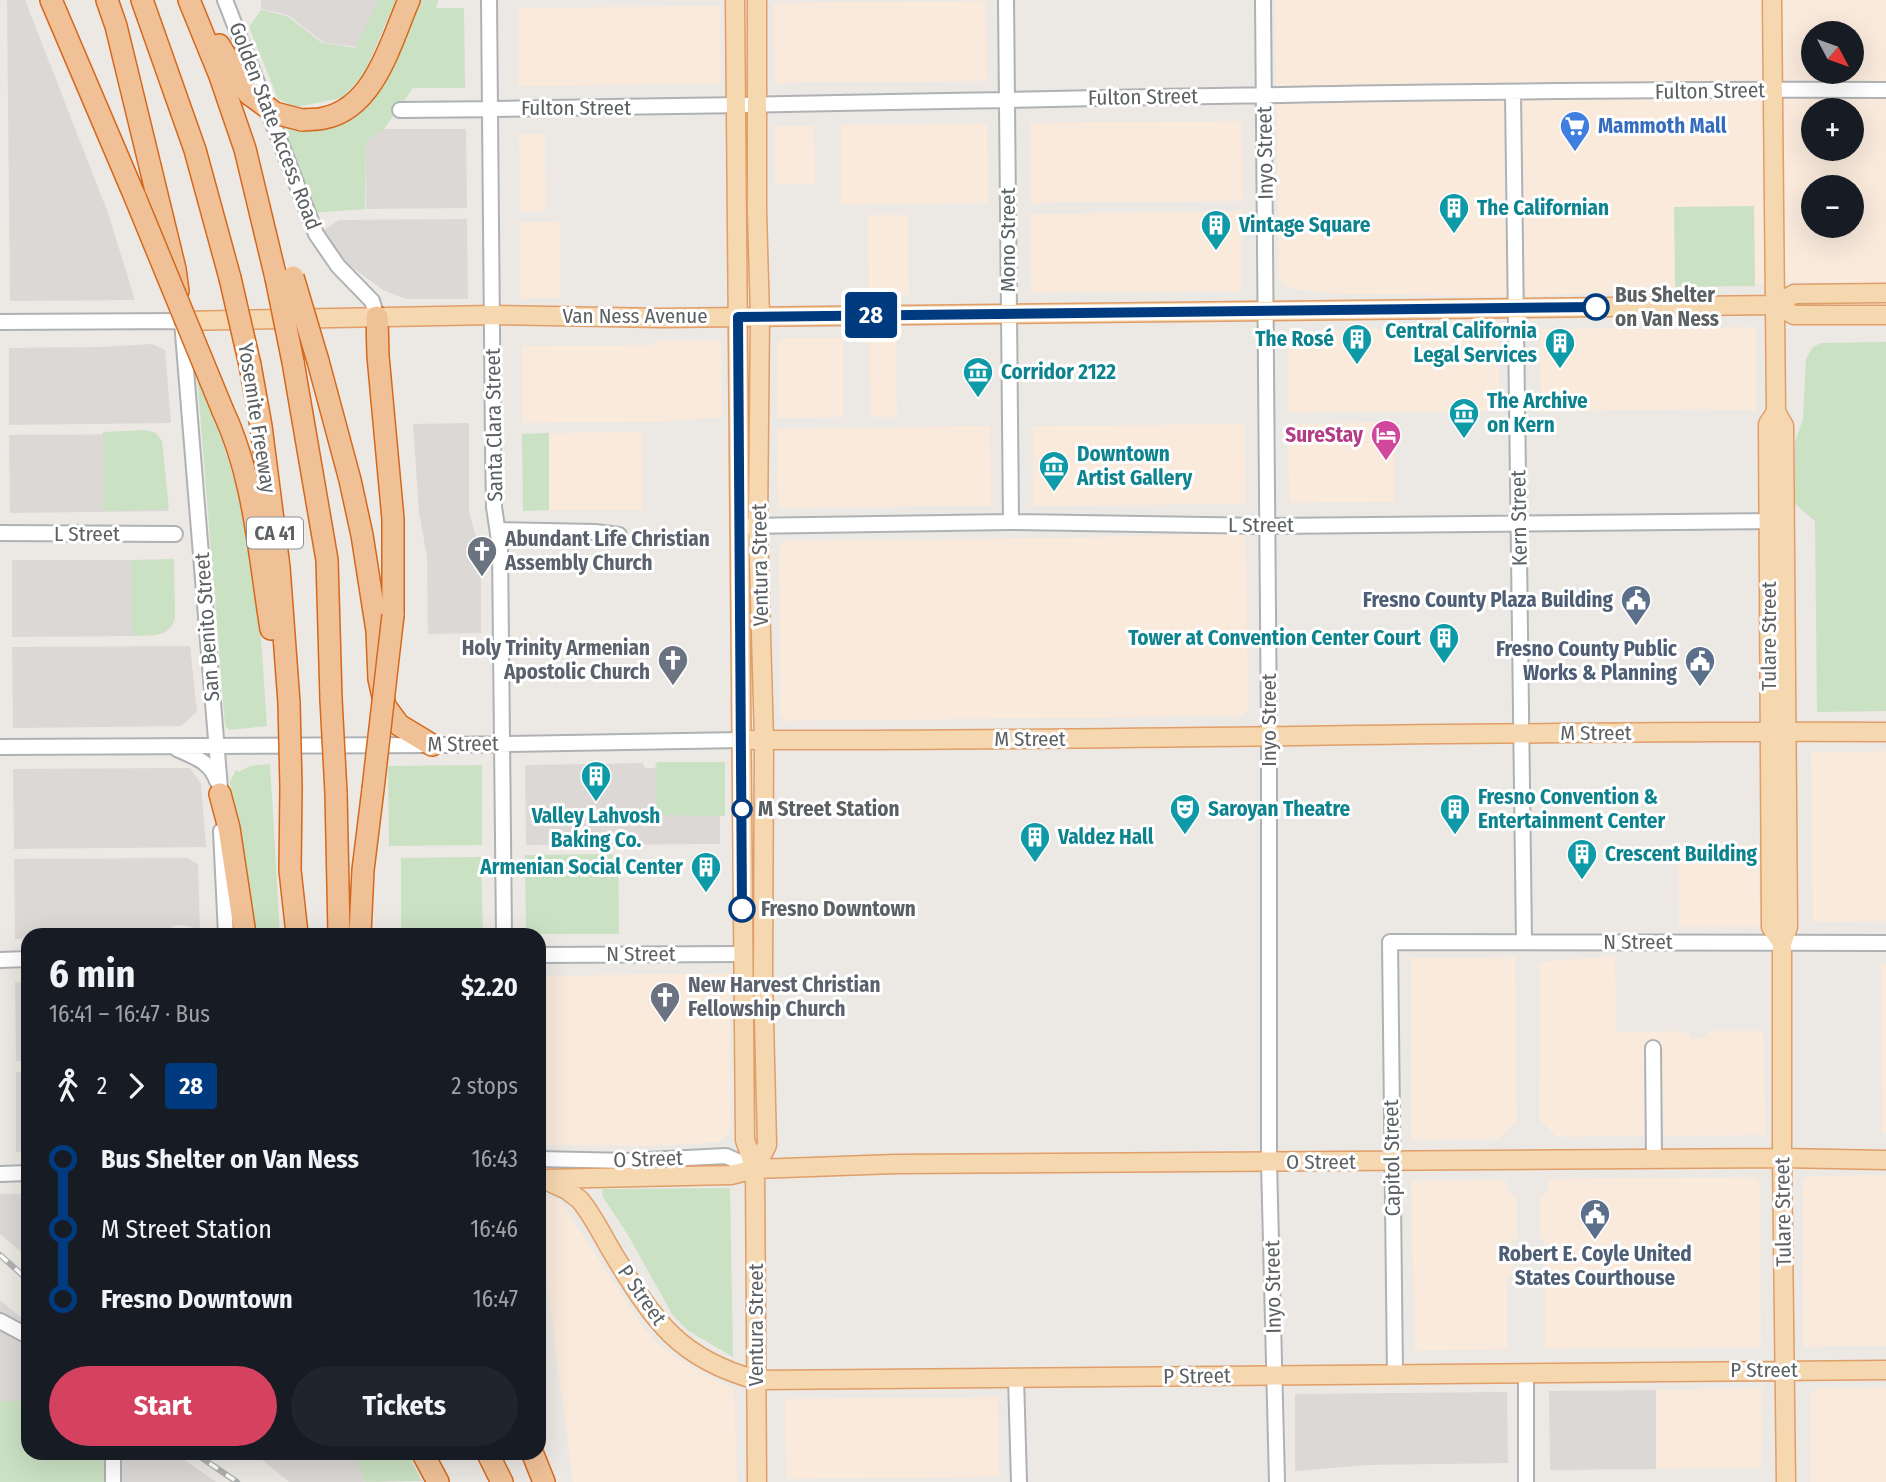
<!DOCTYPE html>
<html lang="en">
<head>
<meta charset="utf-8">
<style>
	body { margin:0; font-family:"Fira Sans Condensed",sans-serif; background:#20242c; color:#f1f3f6; height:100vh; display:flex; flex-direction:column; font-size:26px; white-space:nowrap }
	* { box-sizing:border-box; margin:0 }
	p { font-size:23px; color:#9ea1a6 }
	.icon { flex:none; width:38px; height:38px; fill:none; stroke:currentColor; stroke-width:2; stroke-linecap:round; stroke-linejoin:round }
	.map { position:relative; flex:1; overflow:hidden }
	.panel { position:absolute; left:21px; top:928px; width:525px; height:532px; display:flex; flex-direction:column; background:#171b24; border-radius:21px; box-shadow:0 7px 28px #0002 }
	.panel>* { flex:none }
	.badge { padding:0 14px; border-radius:5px; font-size:24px; line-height:46px }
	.needle { width:46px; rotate:131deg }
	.controls { position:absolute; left:1801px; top:21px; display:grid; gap:14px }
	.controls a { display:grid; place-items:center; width:63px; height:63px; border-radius:50%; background:#171b24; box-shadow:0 7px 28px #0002; font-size:35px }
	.map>.badge { position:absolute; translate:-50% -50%; box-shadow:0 0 0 4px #fff }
	.legs { display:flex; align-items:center; gap:10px; height:77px; padding:0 28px; font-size:23px }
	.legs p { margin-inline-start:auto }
	.summary { display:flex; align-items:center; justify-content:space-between; height:119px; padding:0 28px }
	h1 { font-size:38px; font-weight:700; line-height:52px }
	.action { display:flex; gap:14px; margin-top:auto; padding:14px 28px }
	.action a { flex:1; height:80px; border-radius:42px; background:#d4425f; color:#fff; font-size:28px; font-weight:700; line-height:80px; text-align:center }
	.action a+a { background:#20242c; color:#f1f3f6 }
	ul { padding:0 28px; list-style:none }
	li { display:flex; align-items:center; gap:24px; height:70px; font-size:26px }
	li i { display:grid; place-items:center; width:10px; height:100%; margin:0 9px; background:currentColor }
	li i::after { content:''; width:18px; height:18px; margin:-9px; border:5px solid; border-radius:50%; background:#171b24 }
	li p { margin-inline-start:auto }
	li:first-child i { background:linear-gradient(#0000 50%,currentColor 0) }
	li:last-child i { background:linear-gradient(currentColor 50%,#0000 0) }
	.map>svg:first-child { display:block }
	.commercial { fill:#f9eadc; fill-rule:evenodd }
	.industrial { fill:#dbd8d6 }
	.green { fill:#cbe1c3 }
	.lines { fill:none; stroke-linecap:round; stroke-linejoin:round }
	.minor-casing { stroke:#afb2b4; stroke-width:18 }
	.major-casing { stroke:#e09e69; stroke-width:21 }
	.highway-casing { stroke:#d5681b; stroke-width:24 }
	.minor { stroke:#fff; stroke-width:14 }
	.major { stroke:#f5d7b0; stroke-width:18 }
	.highway { stroke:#f0c197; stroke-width:21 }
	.rail-casing { stroke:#afb0b0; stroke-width:6 }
	.rail { stroke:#fff; stroke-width:3.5; stroke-dasharray:10; stroke-linecap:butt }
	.highway-bridge-casing { stroke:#d5681b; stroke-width:24; stroke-linecap:butt }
	.highway-bridge { stroke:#f0c197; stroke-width:21 }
	.line-1-casing { stroke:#fff; stroke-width:16 }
	.line-1 { stroke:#003b80; stroke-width:10 }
	.stop-1-dot { fill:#fff; stroke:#003b80; stroke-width:3.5 }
	.labels { text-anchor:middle; stroke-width:6; stroke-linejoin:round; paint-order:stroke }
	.shield { fill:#fff; stroke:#8d9091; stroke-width:2 }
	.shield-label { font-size:19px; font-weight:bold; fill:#5c6062 }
	.street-label { font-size:21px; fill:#5c6062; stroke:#fff }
	.shop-label { font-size:21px; font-weight:bold; fill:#366cbe; stroke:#fff; text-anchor:start }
	.culture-label { font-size:21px; font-weight:bold; fill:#0d838f; stroke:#fff; text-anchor:start }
	.stop-label { font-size:21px; font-weight:bold; fill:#5c6062; stroke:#fff; text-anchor:start }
	.hotel-label { font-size:21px; font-weight:bold; fill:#b23c85; stroke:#fff; text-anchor:end }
	.worship-label { font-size:21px; font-weight:bold; fill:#5b616d; stroke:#fff; text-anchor:start }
	.service-label { font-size:21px; font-weight:bold; fill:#4e5e75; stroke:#fff; text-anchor:end }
</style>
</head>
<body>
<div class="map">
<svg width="1886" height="1482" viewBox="0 0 1886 1482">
	<rect width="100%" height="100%" fill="#ece8e4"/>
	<!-- commercial -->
	<path class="commercial" d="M1275,0H1886V283L1798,282L1515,297L1322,293L1293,289L1283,286L1279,278ZM1813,33H1852V72H1813ZM1813,110H1852V149H1813ZM1813,187H1852V226H1813Z
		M986,1L987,81L774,83L773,3Z
		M720,6L721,84L518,86V8Z
		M1242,121L1243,201L1030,203V123Z
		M987,124L988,203L841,205V125Z
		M774,126H814L815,184H775Z
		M519,134H545L546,211H520Z
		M1242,211V291L1031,293L1030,214Z
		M868,215H908L909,295H869Z
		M560,221V298L520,299V222Z
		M1756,327V411L1703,409L1541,412L1540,329Z
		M1368,328L1395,332L1499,331V411L1288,413L1287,333H1327Z
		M869,337H896L897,417H870Z
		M783,338H843V417L777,418V344Z
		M655,341H721L722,417L655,422L522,423V346L654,345Z
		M1394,422L1395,502L1289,503L1288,424Z
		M1245,424L1246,504L1033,506V426Z
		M990,426L991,506L778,508L777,429Z
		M642,432L643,510H549V433Z
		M1241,533L1246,540L1248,711L1242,716L785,721L780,715L779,547L784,541L1062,538Z
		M1886,751V921L1813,922L1811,752Z
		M1707,844L1758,845L1760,927H1679L1678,846Z
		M1615,956L1616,1032L1687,1031L1692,1039L1707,1037V1031H1763L1766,1135L1557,1137L1539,1119L1540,962Z
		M1515,957L1517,1122L1498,1139L1411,1140V958Z
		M1881,963H1886V1133H1882Z
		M730,973V1132L720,1142L652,1146L539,1145V976Z
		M1886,1175V1346L1803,1347V1181L1808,1176Z
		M1755,1177L1760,1181L1761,1347L1545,1349V1239L1540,1238V1198L1549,1189V1179Z
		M1506,1180V1188L1517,1198V1239H1512V1275L1507,1276V1349L1415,1351L1411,1183L1413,1181Z
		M544,1197L559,1199L642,1326L657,1343L676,1358L734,1389L737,1482H573L545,1267Z
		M1886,1387V1482H1810V1393L1817,1388Z
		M1762,1388V1463L1758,1468L1656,1469V1390Z
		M998,1397L999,1477L786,1479L785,1399Z"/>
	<!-- industrial -->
	<path class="industrial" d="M7,0H25L108,213L135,300L10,301Z
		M261,0H381L357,47L324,43L288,15L261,9Z
		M384,129H466L467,208L366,209V141Z
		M467,219L468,299H407L383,290L349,265L323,231L339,220Z
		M152,344L165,350L171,423L9,425V348L102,347Z
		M469,423V511L481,556V633L428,634L427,557L419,512L413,424Z
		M147,434L160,454L168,511L10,513L9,435Z
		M12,560H131L132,636L12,637Z
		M190,646L197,712L181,726L13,728L12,647Z
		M643,763L645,768H655L656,815H720V844L526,845L525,765Z
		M190,768L201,784L206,847L14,849L13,769Z
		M187,858L198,864L200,931L189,926L178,925L172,927L163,934H28V939H15L14,859Z
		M15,982H28V1061H16Z
		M16,1072H28V1151L16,1152Z
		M0,1194H28V1258L0,1234Z
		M0,1300L28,1323V1452L175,1453L216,1482H0Z
		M1656,1390V1469L1550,1470L1549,1391Z
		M1507,1392L1508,1463L1368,1465L1295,1471V1394Z
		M254,1453H352L366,1482H289Z"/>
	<!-- green -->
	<path class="green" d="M379,0H396L364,74L342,98L296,107L278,99L249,27L261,10L287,16L322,43L355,48Z
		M415,0H438L436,8H464L465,88H413L384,129L366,141L365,209L312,213L284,127L346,119Z
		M1754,206L1755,286L1675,287L1674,207Z
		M1886,342V711L1817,712L1815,521L1795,504V442L1803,419L1806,359L1813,347L1821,343Z
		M196,363C213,414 232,465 244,518C260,586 262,657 267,726L229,730L225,725Z
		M146,430L156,433L162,441L169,509L105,511L103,510V432Z
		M549,433V510L523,511L522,434Z
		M174,559L175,618C169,639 150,635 132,636L131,560Z
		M657,762H725V816L656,815L655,768Z
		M270,764L280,934H251L230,782L236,770L239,772L250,766Z
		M482,765V845L389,846L388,766Z
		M618,854L619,934H526L525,855Z
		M481,857L483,934H401V858Z
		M730,1188L733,1357L687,1330L672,1314L628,1235L603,1197L602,1189Z
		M0,1401H28V1452L105,1453L106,1482H0Z
		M352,1453H407L422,1481L366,1482Z"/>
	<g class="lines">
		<!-- minor casing -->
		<g class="minor-casing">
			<path id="minor" d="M225,0L316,234L338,266L372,301L377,317
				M489,0L493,446L494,507L500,547L504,934
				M1006,0L1011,522
				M1263,0L1269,737V1162L1277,1482
				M1513,93L1524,942
				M400,110C895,105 1391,88 1886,90
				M0,322L182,321L221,801
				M747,526L1011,522L1267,526L1777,521
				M498,530L595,532L619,535
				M0,533L175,534
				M0,747L443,745L742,740
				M177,749C194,757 210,761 217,781
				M221,831L226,934
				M539,955L743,954
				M0,960L28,959
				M1653,1048L1654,1160
				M539,1159L627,1161L726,1156L755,1169
				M0,1174L28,1173
				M0,1321L28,1336
				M1526,1373V1482
				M1395,1374L1390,942L1886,943
				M1016,1377L1019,1482
				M113,1452V1482"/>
		</g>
		<!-- major casing -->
		<g class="major-casing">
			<path id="major" d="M735,0L745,1140L755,1169L757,1482
				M1772,0L1776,412L1784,426L1788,927L1782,943V1158L1786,1482
				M1775,305L1794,294L1886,293
				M182,321L493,315L662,318L1775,305L1794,315H1886
				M1776,412L1768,424L1771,927L1782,943
				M752,740C1130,741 1508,730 1886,732
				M755,1169L767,1145L763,976L764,740L758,526L760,316L757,212V0
				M543,1179L567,1190L580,1200C594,1217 603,1237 614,1255C654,1321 679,1359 757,1380L1886,1370
				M547,1179L731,1175L755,1169L895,1164L1782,1158L1886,1160"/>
		</g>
		<!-- highway casing -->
		<g class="highway-casing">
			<path id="highway" d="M51,0L135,197
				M107,0L116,26L175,269L178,291
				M142,0L195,150L230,278
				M189,0L220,76L245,149L276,278
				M219,45L249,94
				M302,120C309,119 317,120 324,118C375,108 391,41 409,0
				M377,317L378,356L393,519V615
				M318,361L350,480L362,535L377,631L379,679L385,706L399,725L432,745
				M293,362L327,560L331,699
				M250,365L261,426L279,567L289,703
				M223,411C255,479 259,556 271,629
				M291,788L290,870L297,934
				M336,793L339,934
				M220,794L229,828L245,934
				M360,934L363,870L373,789
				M422,1452L438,1482
				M487,1452L502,1482
				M532,1452L544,1482"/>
		</g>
		<!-- minor -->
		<use href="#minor" class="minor"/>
		<!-- major -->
		<use href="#major" class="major"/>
		<!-- highway -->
		<use href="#highway" class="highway"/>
		<!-- rail casing -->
		<g class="rail-casing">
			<path id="rail" d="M0,1255L28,1280
				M193,1452L237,1482"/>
		</g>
		<!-- rail -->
		<use href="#rail" class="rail"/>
		<!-- highway-bridge casing -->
		<g class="highway-bridge-casing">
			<path id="highway-bridge" d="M249,94L275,113L302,120
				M135,197L223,411
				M293,277L318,361
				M230,278L250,365
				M276,278L293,362
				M331,699L336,793
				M289,703L291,788
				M373,789L393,615"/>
		</g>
		<!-- highway-bridge -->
		<use href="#highway-bridge" class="highway-bridge"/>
	</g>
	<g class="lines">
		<!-- line-1 casing -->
		<g class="line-1-casing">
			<path id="line-1" d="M742,909L738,317L1596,307"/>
		</g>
		<!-- line-1 -->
		<use href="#line-1" class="line-1"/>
	</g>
	<!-- icons -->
	<defs>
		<g id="supermarket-pin" transform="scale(1.575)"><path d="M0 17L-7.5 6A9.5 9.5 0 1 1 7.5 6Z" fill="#3f7fe0" stroke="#fff"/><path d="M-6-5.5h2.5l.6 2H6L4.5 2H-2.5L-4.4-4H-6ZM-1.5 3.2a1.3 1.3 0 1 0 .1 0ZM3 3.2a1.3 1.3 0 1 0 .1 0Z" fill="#fff"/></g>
		<g id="building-pin" transform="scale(1.575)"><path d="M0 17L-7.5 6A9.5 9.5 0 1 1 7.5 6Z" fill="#0f9aa8" stroke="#fff"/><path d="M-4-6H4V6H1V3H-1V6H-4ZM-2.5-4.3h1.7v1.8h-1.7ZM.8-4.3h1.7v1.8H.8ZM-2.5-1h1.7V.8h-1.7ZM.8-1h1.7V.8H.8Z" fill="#fff"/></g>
		<g id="museum-pin" transform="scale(1.575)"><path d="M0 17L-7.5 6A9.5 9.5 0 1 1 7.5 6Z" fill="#0f9aa8" stroke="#fff"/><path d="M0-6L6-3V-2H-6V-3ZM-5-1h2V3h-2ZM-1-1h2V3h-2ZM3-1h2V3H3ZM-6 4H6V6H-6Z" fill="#fff"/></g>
		<g id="hotel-pin" transform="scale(1.575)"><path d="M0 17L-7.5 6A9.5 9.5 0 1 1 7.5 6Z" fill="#d1479c" stroke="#fff"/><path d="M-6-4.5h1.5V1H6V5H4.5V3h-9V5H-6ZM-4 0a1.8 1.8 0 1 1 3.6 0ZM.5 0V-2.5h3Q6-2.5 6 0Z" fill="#fff"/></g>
		<g id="church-pin" transform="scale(1.575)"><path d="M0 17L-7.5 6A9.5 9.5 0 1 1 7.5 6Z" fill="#6b7280" stroke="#fff"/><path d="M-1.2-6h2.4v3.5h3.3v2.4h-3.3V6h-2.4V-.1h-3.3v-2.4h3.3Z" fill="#fff"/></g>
		<g id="civic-pin" transform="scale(1.575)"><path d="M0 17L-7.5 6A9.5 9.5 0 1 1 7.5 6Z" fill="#5c6f8a" stroke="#fff"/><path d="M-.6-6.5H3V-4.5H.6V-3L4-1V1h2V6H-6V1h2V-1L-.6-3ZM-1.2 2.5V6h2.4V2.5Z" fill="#fff"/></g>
		<g id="theatre-pin" transform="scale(1.575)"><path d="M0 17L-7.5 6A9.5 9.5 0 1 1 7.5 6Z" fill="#0f9aa8" stroke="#fff"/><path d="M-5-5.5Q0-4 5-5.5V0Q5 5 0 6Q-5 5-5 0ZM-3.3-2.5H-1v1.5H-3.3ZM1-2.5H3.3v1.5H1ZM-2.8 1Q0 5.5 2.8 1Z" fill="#fff"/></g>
	</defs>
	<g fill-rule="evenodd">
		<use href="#supermarket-pin" x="1575" y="126"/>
		<use href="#building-pin" x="1454" y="208"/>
		<use href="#building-pin" x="1216" y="225"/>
		<use href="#building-pin" x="1357" y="339"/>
		<use href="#building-pin" x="1560" y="343"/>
		<use href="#museum-pin" x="978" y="372"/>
		<use href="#museum-pin" x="1464" y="413"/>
		<use href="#hotel-pin" x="1386" y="435"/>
		<use href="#museum-pin" x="1054" y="466"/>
		<use href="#church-pin" x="482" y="551"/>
		<use href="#civic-pin" x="1636" y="600"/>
		<use href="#building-pin" x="1444" y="638"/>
		<use href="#church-pin" x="673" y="660"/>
		<use href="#civic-pin" x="1700" y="661"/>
		<use href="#building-pin" x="596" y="776"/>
		<use href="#theatre-pin" x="1185" y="809"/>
		<use href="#building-pin" x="1455" y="809"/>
		<use href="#building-pin" x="1035" y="837"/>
		<use href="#building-pin" x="1582" y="854"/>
		<use href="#building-pin" x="706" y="867"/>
		<use href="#church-pin" x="665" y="997"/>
		<use href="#civic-pin" x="1595" y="1214"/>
	</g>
	<!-- markers -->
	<g class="stop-1-dot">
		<circle cx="1596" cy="307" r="12"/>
		<circle cx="742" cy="809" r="9"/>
		<circle cx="742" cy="909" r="12"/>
	</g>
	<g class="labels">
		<!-- shield labels -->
		<rect class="shield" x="247" y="517.5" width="56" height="31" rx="5"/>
		<g class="shield-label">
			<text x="275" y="540">CA 41</text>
		</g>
		<!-- street labels -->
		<g class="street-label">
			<text transform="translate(1710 91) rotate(-1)" y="7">Fulton Street</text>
			<text transform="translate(1143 97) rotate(-1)" y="7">Fulton Street</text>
			<text x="576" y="115">Fulton Street</text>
			<text transform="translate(275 126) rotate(69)" y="7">Golden State Access Road</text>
			<text transform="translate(1265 153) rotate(-91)" y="7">Inyo Street</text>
			<text transform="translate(1008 240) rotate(-90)" y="7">Mono Street</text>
			<text x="635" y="323">Van Ness Avenue</text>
			<text transform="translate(257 418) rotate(81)" y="7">Yosemite Freeway</text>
			<text transform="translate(494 425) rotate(-91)" y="7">Santa Clara Street</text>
			<text transform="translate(1519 518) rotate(-91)" y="7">Kern Street</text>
			<text x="1261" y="532">L Street</text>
			<text x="87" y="541">L Street</text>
			<text transform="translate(760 565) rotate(-91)" y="7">Ventura Street</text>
			<text transform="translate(207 627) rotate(-94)" y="7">San Benito Street</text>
			<text transform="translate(1769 636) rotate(-90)" y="7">Tulare Street</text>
			<text transform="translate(1269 720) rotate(-90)" y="7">Inyo Street</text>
			<text x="1596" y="740">M Street</text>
			<text x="1030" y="746">M Street</text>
			<text transform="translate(463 744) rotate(-1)" y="7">M Street</text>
			<text x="1638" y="949">N Street</text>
			<text x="641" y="961">N Street</text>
			<text transform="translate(1392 1158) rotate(-91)" y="7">Capitol Street</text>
			<text transform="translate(648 1159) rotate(-2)" y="7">O Street</text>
			<text x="1321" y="1169">O Street</text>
			<text transform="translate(1783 1212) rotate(-91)" y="7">Tulare Street</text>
			<text transform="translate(1273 1287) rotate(-91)" y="7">Inyo Street</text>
			<text transform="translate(642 1295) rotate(55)" y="7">P Street</text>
			<text transform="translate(756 1325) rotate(-90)" y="7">Ventura Street</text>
			<text x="1764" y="1377">P Street</text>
			<text transform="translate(1197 1376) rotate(-1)" y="7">P Street</text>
		</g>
		<!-- shop labels -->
		<g class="shop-label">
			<text x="1598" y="133">Mammoth Mall</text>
		</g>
		<!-- culture labels -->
		<g class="culture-label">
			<text x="1477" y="215">The Californian</text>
			<text x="1239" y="232">Vintage Square</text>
			<text x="1537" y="338" text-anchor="end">Central California<tspan x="1537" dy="24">Legal Services</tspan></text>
			<text x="1334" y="346" text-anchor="end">The Rosé</text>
			<text x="1001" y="379">Corridor 2122</text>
			<text x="1487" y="408">The Archive<tspan x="1487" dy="24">on Kern</tspan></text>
			<text x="1077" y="461">Downtown<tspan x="1077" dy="24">Artist Gallery</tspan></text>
			<text x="1421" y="645" text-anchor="end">Tower at Convention Center Court</text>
			<text x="1478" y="804">Fresno Convention &amp;<tspan x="1478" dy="24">Entertainment Center</tspan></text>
			<text x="1208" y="816">Saroyan Theatre</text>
			<text x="596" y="823" text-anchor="middle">Valley Lahvosh<tspan x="596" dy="24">Baking Co.</tspan></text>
			<text x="1058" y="844">Valdez Hall</text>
			<text x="1605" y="861">Crescent Building</text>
			<text x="683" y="874" text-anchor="end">Armenian Social Center</text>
		</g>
		<!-- stop labels -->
		<g class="stop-label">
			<text x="1615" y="302">Bus Shelter<tspan x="1615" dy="24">on Van Ness</tspan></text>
			<text x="758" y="816">M Street Station</text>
			<text x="761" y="916">Fresno Downtown</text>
		</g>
		<!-- hotel labels -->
		<g class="hotel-label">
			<text x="1363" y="442">SureStay</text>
		</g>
		<!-- worship labels -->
		<g class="worship-label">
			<text x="505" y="546">Abundant Life Christian<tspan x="505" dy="24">Assembly Church</tspan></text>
			<text x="650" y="655" text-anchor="end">Holy Trinity Armenian<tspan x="650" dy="24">Apostolic Church</tspan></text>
			<text x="688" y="992">New Harvest Christian<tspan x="688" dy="24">Fellowship Church</tspan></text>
		</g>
		<!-- service labels -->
		<g class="service-label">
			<text x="1613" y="607">Fresno County Plaza Building</text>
			<text x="1677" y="656">Fresno County Public<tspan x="1677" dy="24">Works &amp; Planning</tspan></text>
			<text x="1595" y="1261" text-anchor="middle">Robert E. Coyle United<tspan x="1595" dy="24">States Courthouse</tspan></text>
		</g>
	</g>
</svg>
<div class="controls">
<a><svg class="needle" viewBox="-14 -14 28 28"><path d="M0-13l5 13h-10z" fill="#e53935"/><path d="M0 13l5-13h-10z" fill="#9ea1a6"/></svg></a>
<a>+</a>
<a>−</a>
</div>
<b class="badge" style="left:871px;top:315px;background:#003b80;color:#fff">28</b>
<section class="panel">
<div class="summary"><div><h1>6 min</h1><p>16:41 – 16:47 · Bus</p></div><b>$2.20</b></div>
<div class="legs"><svg class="icon" aria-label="walk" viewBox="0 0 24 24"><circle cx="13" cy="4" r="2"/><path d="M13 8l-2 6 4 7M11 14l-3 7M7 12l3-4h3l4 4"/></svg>2<svg class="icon" aria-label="forward" viewBox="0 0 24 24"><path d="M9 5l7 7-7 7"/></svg><b class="badge" style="background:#003b80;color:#fff">28</b><p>2 stops</p></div>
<ul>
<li><i style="color:#003b80"></i><b>Bus Shelter on Van Ness</b><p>16:43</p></li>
<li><i style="color:#003b80"></i><span>M Street Station</span><p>16:46</p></li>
<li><i style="color:#003b80"></i><b>Fresno Downtown</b><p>16:47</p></li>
</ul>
<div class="action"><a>Start</a><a>Tickets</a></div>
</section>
</div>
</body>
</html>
